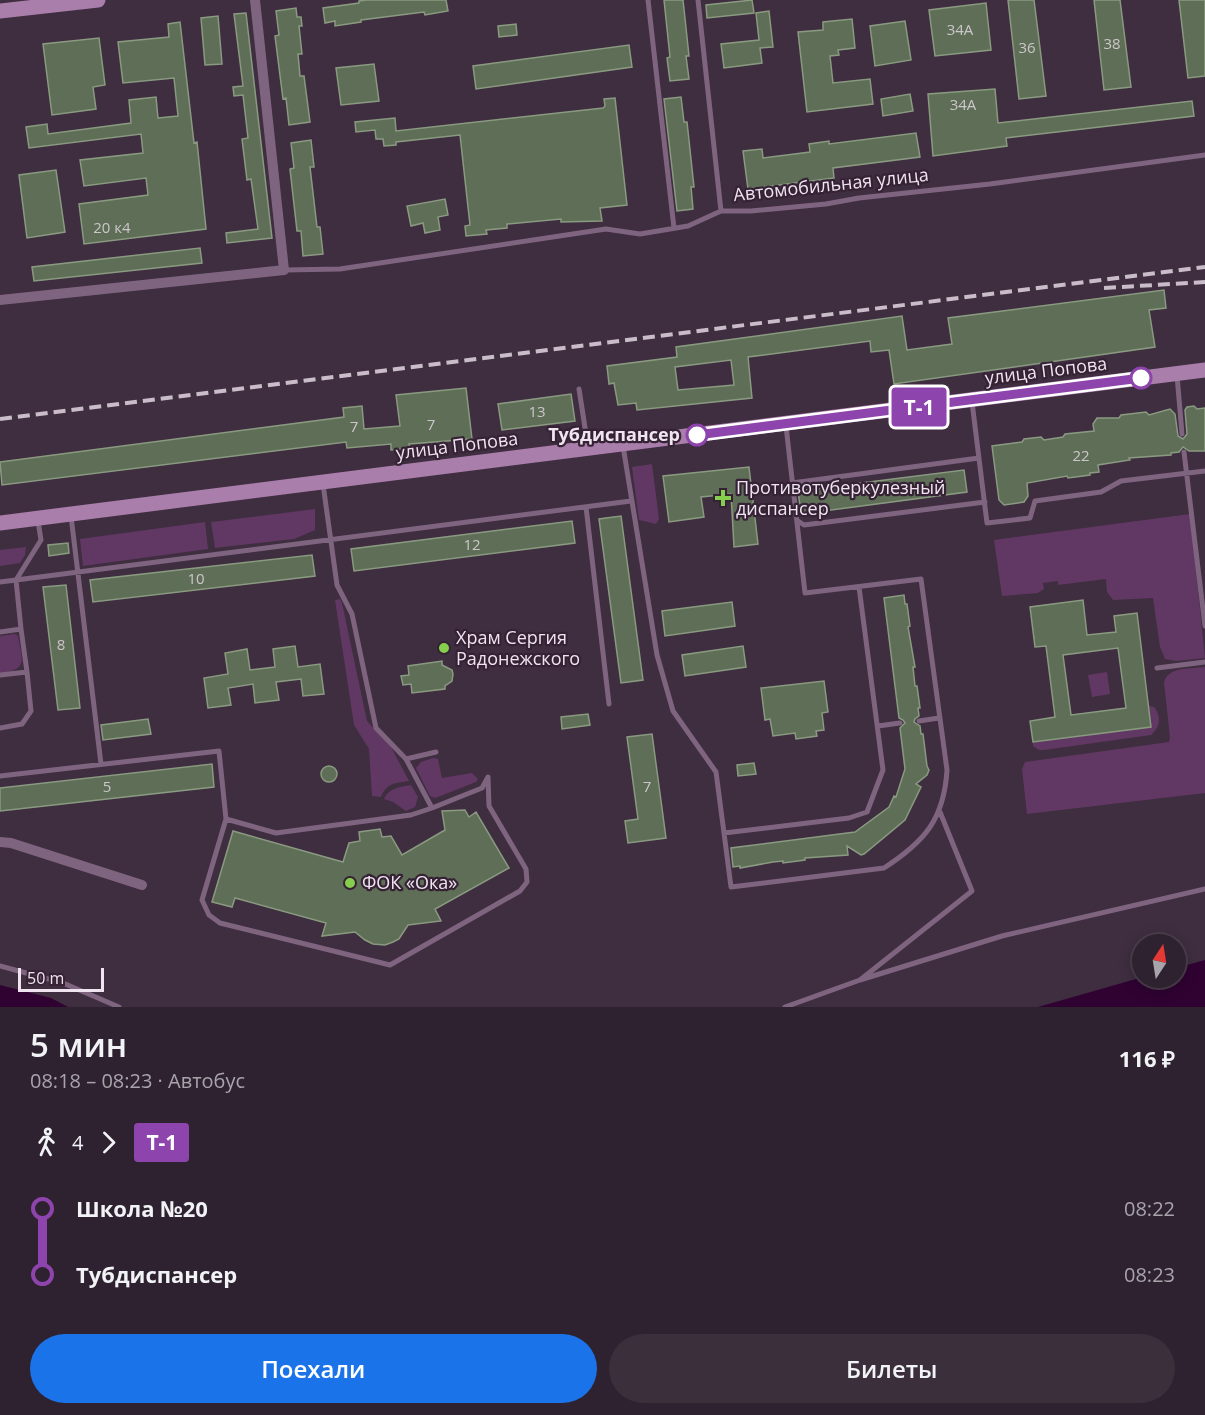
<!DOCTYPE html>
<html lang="ru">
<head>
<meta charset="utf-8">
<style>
	body { margin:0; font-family:"Open Sans",sans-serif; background:#3b2f3c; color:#f1f3f6; height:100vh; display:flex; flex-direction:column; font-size:22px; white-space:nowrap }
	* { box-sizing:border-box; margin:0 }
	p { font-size:20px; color:#a7a4ab }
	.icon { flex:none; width:33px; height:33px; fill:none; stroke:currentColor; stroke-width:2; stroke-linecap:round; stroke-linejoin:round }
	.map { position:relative; height:1007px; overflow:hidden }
	.side { display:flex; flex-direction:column; background:#2f2230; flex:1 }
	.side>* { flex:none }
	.badge { padding:0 12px; border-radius:4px; font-size:21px; line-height:39px }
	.needle { width:39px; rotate:12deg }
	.tools { position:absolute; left:1132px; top:934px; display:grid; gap:12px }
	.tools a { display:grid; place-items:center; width:54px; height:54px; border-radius:50%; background:#2f2230; box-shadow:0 3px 15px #0003,0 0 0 2px #4a3f4c; font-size:30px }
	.scale { position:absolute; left:18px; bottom:15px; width:86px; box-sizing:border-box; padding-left:6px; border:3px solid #f0e4f0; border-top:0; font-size:16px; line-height:21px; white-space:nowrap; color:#f0e4f0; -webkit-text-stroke:4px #352335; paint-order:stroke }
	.map>.badge { position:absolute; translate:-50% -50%; box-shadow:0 0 0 3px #fff }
	.legs { display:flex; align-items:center; gap:9px; height:66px; padding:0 30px; font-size:20px }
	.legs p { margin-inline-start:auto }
	.headline { display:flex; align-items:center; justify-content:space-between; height:102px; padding:0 30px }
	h1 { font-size:33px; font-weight:600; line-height:45px }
	.primary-button { display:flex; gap:12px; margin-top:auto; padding:12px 30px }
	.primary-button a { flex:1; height:69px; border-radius:36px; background:#1a73e8; color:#fff; font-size:24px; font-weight:600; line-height:69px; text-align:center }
	.primary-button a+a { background:#3b2f3c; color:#f1f3f6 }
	ul { padding:0 30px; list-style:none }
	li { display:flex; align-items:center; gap:21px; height:66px; font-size:22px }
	li i { display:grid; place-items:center; width:9px; height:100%; margin:0 8px; background:currentColor }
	li i::after { content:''; width:15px; height:15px; margin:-8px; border:4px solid; border-radius:50%; background:#2f2230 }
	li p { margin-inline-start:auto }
	li:first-child i { background:linear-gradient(#0000 50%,currentColor 0) }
	li:last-child i { background:linear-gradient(currentColor 50%,#0000 0) }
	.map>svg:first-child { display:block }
	.green { fill:#613863 }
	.water { fill:#2f0232 }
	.building { fill:#5f6e56; stroke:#8a9a81; stroke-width:1.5; fill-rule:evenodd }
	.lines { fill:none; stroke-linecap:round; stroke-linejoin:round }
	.lane { stroke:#7f6480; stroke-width:5 }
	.street { stroke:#7f6480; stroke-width:10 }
	.secondary { stroke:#a97eab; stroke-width:15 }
	.rail { stroke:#cabdca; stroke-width:4; stroke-dasharray:12 6; stroke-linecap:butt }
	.line-1-casing { stroke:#fff; stroke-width:14 }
	.line-1 { stroke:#8e44ad; stroke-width:9 }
	.stop-1-dot { fill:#fff; stroke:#8e44ad; stroke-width:3 }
	.poi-dot { fill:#86cf4c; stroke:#352335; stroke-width:2 }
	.labels { text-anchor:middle; stroke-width:4.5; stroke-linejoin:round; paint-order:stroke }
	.number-label { font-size:15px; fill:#ccc6ca }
	.street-label { font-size:18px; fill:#f0e4f0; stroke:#352335 }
	.stop-label { font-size:18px; font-weight:bold; fill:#f0e4f0; stroke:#352335; text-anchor:end }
	.poi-label { font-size:18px; fill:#f0e4f0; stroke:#352335; text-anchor:start }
</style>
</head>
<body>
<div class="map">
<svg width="1205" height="1007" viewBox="0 0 1205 1007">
	<rect width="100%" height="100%" fill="#3f2d40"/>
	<!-- green -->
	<path class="green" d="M652,464L659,519L656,524L639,520L632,467Z
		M315,509V530L294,539L215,548L211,522Z
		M1190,514L1205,658L1176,661L1165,659L1160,647L1153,598L1113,600L1107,592L1106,579L1058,585V581L1043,583L1044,589L1038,593L1002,596L994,540Z
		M205,522L208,549L83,566L80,539Z
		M26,547L25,555L20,563L0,566V550Z
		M340,599L342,603L367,721L391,747L409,781C396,783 386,783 381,797L372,796L369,749L354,725L335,600Z
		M15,634L18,636C22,660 29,670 0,673V636Z
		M1205,667V793L1027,814L1022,769L1025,762L1169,742L1170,738L1164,682C1169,666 1191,669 1205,667Z
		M1107,672L1110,694L1092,697L1088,675Z
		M1149,706L1154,707C1162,717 1160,727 1151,735L1044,750H1039L1033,746V742L1151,727Z
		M433,758L438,759L442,778L472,773L478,779L476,782L435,798L430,796L416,768L421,762Z
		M411,785L418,797L415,807L406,811L393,802L384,799C389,788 399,787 411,785Z"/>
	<!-- water -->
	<path class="water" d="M1205,960V1007H1038L1143,977L1176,978V968Z
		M0,985L51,998L68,1007H0Z"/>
	<!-- building -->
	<path class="building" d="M366,0H446L448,11L425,15L424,12L361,20V22L335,26V21L325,23L323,8L359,3V1Z
		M664,0H683L689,56H686L689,79L670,81L667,58L670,57Z
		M752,0L754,13L707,18L706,5Z
		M1008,0H1034L1046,96L1019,99Z
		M1094,0H1120L1131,87L1104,90Z
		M1179,0H1205V76L1188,78Z
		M986,3L991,50L935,56L929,10Z
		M296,8L297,17H301L302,26H299L302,54H298L300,76H304L310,122L289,125L286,98L283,99L275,36L279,35L276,11Z
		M769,11L773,47L760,48L762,63L724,68L721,44L759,40L756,13Z
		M246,13L272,238L227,243L226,233L258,229L251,179L247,180L242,139L248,138L243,95L234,96L233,87L243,86L234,14Z
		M218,16L222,64L205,65L201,18Z
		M852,19L855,48L838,50L839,55L830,56L833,83L870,79L873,104L807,112L798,32L823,30V22Z
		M905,21L911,60L875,66L870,26Z
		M180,22L194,143L197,142L206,229L84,244L79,204L148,195L146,178L84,186L80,160L143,153L141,134L29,148L26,127L47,124L48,134L131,123L129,100L156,97L158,118L178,116L174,78L123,83L118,42L169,37L168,24Z
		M516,24L517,35L499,37L498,26Z
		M99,38L105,85L93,87L96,109L52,115L43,44Z
		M629,45L632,67L476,89L473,66Z
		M374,64L379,101L341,105L336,68Z
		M995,89L998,123L1192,101L1194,116L1006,138L1007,146L933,156L928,94Z
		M910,94L913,111L883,116L881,99Z
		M681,97L684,122H687L694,187H691L693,209L677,211L664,99Z
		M615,98L627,205L600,208L602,221L561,222V219L507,224V228L486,230L487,234L466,236L465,226L470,225L460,135L396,142V145L384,146L383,139H376L375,130L356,132L355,122L395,118L396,131L603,108L605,106L604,99Z
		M916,133L920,157L833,168L834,178L748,189L743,151L762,149L763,158L810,152L809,144L829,141V144Z
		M311,140L314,167H310L317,227H320L323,254L303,256L301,231H297L290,169L294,168L291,143Z
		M56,170L65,232L27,238L19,175Z
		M445,199L448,215L438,217L440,230L425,233L423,223L411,226L407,206Z
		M200,248L202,263L34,281L32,267Z
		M1164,290L1166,308L1149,310L1155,347L894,384L889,350L871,352L870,341L748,357L752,398L637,410L636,403L618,405L614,383L609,384L607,366L677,357L676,347L902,316L907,350L952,344L948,318ZM731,360L734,385L678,390L675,367Z
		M466,388L472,439L409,444L410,448L391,450V444L347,448L346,442L2,485L0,462L344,417L343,408L362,406L364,429L400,426L396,395Z
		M571,394L575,421L502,430L498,404Z
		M1194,406L1197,409L1205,408V451H1189L1183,447L1179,452L1171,453V455L1129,458L1130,460L1098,465L1099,472L1090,473V475L1068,478L1067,476L1027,483L1028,496L1024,502L1004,505L999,500L992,446L1022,442L1024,439L1041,437L1044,440L1063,437L1065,434L1094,431L1093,424L1097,418H1119L1121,415L1146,412L1149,415L1170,409L1175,414L1178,436L1183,439L1187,434L1185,410L1187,407Z
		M749,467L758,544L734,547L731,494L701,497L704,517L669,522L663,476Z
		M964,470L967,492L801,514L798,491Z
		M621,516L643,680L621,683L599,519Z
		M572,521L575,543L354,571L351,549Z
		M68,543L69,553L49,556L48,545Z
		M312,555L315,576L93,602L90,580Z
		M66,585L80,708L58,710L43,587Z
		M904,595L905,604H907L910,626L908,627L915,667H913L915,686H917L920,708H918L919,716L915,719L914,722L920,726L921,734H923L927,766L929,770L927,775L916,784L921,787L905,820L864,854L861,855L847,846L848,855L805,858V860L783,863V861L773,862L740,868V866L733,867L731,848L855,832L889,807L894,796L896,797L905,769L900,728L905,723L903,720L899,718L884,598Z
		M1083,600L1087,635L1116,632L1114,616L1137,613L1151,727L1033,742L1030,721L1055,717L1046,646L1035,647L1030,607ZM1118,648L1126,708L1071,715L1063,655Z
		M732,602L735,626L665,636L662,611Z
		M295,646L298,667L320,664L324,694L303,696L301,679L276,682L279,700L255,703L253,684L228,688L231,705L208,708L204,678L228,674L225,653L247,649L250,670L275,667L273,649Z
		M743,646L746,667L685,676L682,655Z
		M442,661V665L452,670L453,674L452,681L445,686V689L412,693L411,684L403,685L401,676L409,675L408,666Z
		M824,681L828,712L822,713L824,730L816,731L817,736L796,739L795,733L773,736L770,719L765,720L761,688Z
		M588,714L590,725L562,729L561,717Z
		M148,719L151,734L103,740L101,725Z
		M652,734L666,838L628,843L625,821L638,819L627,737Z
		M754,763L756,774L738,776L737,765Z
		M212,764L214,787L0,811V788Z
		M321 774a8 8 0 1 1 16 0a8 8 0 1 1-16 0Z
		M465,810L469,817L476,812L509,868L435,909L441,921L408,925L399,939L393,942L385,945L373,944L365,940L355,932L322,936L326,923L235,898L232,907L212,902L233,831L343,862L349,843L360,841L359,832L380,829L382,837L391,836L402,855L445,830L442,811Z"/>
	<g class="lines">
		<!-- lane -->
		<path class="lane" d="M648,0L674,228
			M698,0L721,211
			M285,270L340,269L606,229L640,234L688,226L721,211H751L826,204L859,198L990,184L1205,155
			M1177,375L1182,434
			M579,389L588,447
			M972,402L987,523L1030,518L1035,501L1101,492L1121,481L1205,471
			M786,426L805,593L921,579L947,770C944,820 924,842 884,868L731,887L724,833L849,818L867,812L883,770L859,587
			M623,446L657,655L673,711L716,772L724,833
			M1184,452L1205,626
			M792,483L979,458
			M323,484L337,585L352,614L376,728L406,759L436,752
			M586,507L609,704
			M71,516L101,764
			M798,521L804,525L985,502
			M0,582L16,580L41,540L38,521
			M21,629L16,580L631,501
			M0,632L21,629L27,672
			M1157,668L1205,662
			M0,675L27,672L31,711L22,724L0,728
			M919,721L939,718
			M878,726L900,723
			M406,759L432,808L482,788L488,777L489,806L526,869L527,882L520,891L390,965L220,923L209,915L202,900L226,819L276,833L411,815L432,808
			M0,776L219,751L226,819
			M0,966L63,983L119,1007
			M860,980L1002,936L1205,889
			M785,1007L860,980L972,891L940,812"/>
		<!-- street -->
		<path class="street" d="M0,300L284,270L255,0
			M0,842L11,843L142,885"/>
		<!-- secondary -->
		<path class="secondary" d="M0,11L98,0
			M0,523L1205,370"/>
		<!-- rail -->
		<path class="rail" d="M1104,288L1205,282
			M0,419L1205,267"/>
	</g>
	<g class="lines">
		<!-- line-1 casing -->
		<g class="line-1-casing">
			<path id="line-1" d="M697,435L1141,378"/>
		</g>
		<!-- line-1 -->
		<use href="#line-1" class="line-1"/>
	</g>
	<!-- markers -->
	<g class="stop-1-dot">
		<circle cx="1141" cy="378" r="10"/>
		<circle cx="697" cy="435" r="10"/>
	</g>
	<g class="poi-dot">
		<path d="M720 489h6v6h6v6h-6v6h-6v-6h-6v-6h6z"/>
		<circle cx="444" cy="648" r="6"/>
		<circle cx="350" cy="883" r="6"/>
	</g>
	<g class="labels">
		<!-- number labels -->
		<g class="number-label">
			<text x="960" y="35">34А</text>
			<text x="1112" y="49">38</text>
			<text x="1027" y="53">36</text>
			<text x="963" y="110">34А</text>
			<text x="112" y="233">20 к4</text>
			<text x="537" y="417">13</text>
			<text x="431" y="430">7</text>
			<text x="354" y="432">7</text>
			<text x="1081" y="461">22</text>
			<text x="472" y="550">12</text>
			<text x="196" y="584">10</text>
			<text x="61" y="650">8</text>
			<text x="107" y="792">5</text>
			<text x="647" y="792">7</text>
		</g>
		<!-- street labels -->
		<g class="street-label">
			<text transform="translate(831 185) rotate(-6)" y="6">Автомобильная улица</text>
			<text transform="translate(1046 371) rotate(-7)" y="6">улица Попова</text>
			<text transform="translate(457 446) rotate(-7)" y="6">улица Попова</text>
		</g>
		<!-- stop labels -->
		<g class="stop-label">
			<text x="680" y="441">Тубдиспансер</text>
		</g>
		<!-- poi labels -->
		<g class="poi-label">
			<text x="736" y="494">Противотуберкулезный<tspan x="736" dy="21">диспансер</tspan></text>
			<text x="456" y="644">Храм Сергия<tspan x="456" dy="21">Радонежского</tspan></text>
			<text x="362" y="889">ФОК «Ока»</text>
		</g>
	</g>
</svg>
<div class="tools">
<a><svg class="needle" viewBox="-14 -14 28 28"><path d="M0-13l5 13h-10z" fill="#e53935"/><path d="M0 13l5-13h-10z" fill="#a7a4ab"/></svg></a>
</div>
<div class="scale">50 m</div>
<b class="badge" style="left:919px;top:407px;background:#8e44ad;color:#fff">Т-1</b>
</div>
<section class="side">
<div class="headline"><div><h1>5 мин</h1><p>08:18 – 08:23 · Автобус</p></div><b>116 ₽</b></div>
<div class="legs"><svg class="icon" aria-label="walk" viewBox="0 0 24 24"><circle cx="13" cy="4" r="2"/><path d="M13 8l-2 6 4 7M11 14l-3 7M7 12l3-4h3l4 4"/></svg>4<svg class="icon" aria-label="forward" viewBox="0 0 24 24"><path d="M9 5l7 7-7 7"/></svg><b class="badge" style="background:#8e44ad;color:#fff">Т-1</b></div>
<ul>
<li><i style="color:#8e44ad"></i><b>Школа №20</b><p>08:22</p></li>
<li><i style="color:#8e44ad"></i><b>Тубдиспансер</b><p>08:23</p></li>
</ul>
<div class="primary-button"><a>Поехали</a><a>Билеты</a></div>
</section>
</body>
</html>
